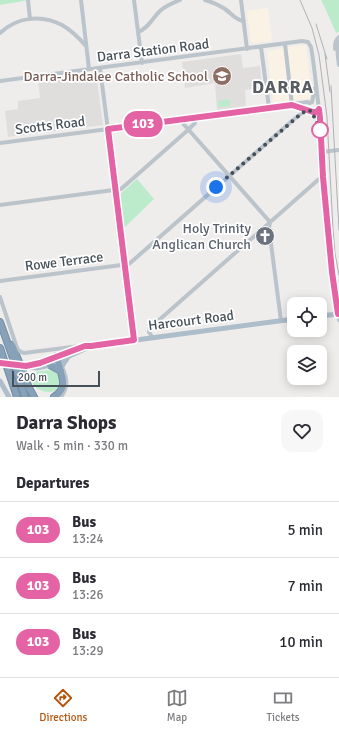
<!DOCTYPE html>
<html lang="en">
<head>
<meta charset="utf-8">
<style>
	body { margin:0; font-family:Signika,sans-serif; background:#f7f7f7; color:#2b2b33; height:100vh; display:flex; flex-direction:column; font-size:15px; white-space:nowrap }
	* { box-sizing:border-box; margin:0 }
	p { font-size:13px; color:#7c7c81 }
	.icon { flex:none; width:22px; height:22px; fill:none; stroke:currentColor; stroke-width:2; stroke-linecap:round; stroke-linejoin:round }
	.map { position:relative; height:397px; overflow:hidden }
	.details { display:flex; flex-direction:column; background:#fff; flex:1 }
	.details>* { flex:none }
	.badge { padding:0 8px; border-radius:13px; font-size:14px; line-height:26px }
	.buttons { position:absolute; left:287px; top:297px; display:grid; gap:8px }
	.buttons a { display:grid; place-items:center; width:40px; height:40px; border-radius:8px; background:#fff; box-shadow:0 2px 10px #0003; font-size:20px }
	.scale { position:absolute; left:12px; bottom:10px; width:88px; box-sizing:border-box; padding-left:4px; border:2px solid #465058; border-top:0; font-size:11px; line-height:14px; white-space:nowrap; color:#465058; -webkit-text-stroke:3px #fff; paint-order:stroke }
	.you { position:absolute; width:20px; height:20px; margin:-10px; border:3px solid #fff; border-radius:50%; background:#1a73e8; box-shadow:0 0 0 6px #1a73e833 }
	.map>.badge { position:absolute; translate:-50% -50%; box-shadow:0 0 0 2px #fff }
	h2 { padding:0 16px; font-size:15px; line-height:36px }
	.round { display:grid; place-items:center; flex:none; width:42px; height:42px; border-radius:12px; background:#f7f7f7 }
	.head { display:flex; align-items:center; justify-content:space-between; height:68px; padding:0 16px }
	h1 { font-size:19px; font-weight:800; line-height:30px }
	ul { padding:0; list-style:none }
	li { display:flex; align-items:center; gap:12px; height:56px; padding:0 16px; border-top:1px solid #e1e1e2 }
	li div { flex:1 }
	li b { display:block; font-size:15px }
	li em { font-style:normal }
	li .badge { min-width:44px; font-weight:700; text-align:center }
	.tabs { display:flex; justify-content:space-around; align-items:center; height:56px; border-top:1px solid #e1e1e2; background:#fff; font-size:11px; color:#7c7c81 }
	.tabs a { display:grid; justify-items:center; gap:2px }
	.tabs .current { color:#b45309 }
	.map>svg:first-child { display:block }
	.commercial { fill:#faf3e5 }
	.education { fill:#e0dddd }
	.green { fill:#bcebcc }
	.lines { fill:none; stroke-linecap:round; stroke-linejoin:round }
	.highway-casing { stroke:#728ca4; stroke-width:8 }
	.minor { stroke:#bbc4cb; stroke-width:4 }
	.major { stroke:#adbdca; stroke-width:5 }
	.highway { stroke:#86a1b8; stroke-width:6 }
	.rail { stroke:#afb2b6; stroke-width:1 }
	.major-bridge { stroke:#adbdca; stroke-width:5 }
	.line-casing { stroke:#fff; stroke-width:9 }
	.line { stroke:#e463a4; stroke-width:6 }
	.walk { stroke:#465058; stroke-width:4; stroke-dasharray:0 7.2 }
	.stop-dot { fill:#fff; stroke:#e463a4; stroke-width:2 }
	.labels { text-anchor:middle; stroke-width:3.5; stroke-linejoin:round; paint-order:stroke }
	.street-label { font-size:14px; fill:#465058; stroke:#fff }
	.education-label { font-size:14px; fill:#785e54; stroke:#fff; text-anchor:end }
	.worship-label { font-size:14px; fill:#5b616d; stroke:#fff; text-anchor:end }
	.district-label { font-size:18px; font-weight:bold; letter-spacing:1px; fill:#595d61; stroke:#fff }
</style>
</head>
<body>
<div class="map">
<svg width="339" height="397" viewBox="0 0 339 397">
	<rect width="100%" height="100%" fill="#efecec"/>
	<!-- commercial -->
	<path class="commercial" d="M268,8L272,41L253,43L251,42L247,11Z
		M306,45L311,88V96L309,99L293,101L287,47Z
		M284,48L290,101L273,104L267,51Z"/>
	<!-- education -->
	<path class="education" d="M241,54L243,68L260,66L262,88L245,90L246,106L217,110L215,83L185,88L182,62Z
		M96,73L103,125L8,137L5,111L18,109V101L40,98L38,80Z"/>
	<!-- green -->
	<path class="green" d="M0,0H27L24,1L0,5Z
		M321,0H339V32L336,33L326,10Z
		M230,99V106L218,107V101Z
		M137,179L154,199L124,228L119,195Z
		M51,370C56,371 58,373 60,378C66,397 31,397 31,376C35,370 44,371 51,370Z"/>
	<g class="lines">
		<!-- highway casing -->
		<g class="highway-casing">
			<path id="highway" d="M0,322L14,361
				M12,345L19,362
				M0,348L4,360
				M50,365L61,371
				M7,367L17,397
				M16,369L25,397
				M22,369L29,388L34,397
				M54,397C72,386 58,371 57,356"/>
		</g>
		<!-- minor -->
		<path class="minor" d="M28,0L30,19
			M81,0L89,69
			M134,0L142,63
			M205,0C212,2 219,5 225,9C231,13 236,21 244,21
			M241,0L247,49
			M138,32C148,29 153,17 161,10C167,5 173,3 180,0
			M0,33C17,17 41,14 62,25C71,30 79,38 86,46
			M339,41C336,49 338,57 339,65
			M285,44L292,105
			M261,47L269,108
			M335,49C335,44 335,40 339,37
			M100,68L135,340
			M0,81L302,41L308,42L311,47C315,70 317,95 320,118L323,177L332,272L339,320
			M312,102L315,88
			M293,105L309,111
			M315,112L319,124
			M180,120L270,222L269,228L281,321
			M0,143L232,113L307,102L310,103
			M321,152L339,150
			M0,205L121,189L188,130L195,123V118
			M0,281L129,264L293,120L302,113L309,111
			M0,297L16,345C17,349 19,352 24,353L80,346
			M152,337L149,332L150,328L319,179L323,177
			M61,364C66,376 70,385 61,397"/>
		<!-- major -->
		<path class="major" d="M320,316L339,314
			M30,365L40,363L82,346
			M26,366L37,368L50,365L91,346L294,319
			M62,366L68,357
			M0,381L9,397"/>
		<!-- highway -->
		<use href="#highway" class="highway"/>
		<!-- rail -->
		<path class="rail" d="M300,0L312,28L319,55L327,117L333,229L335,253L339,275
			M316,24L327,59
			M325,54L330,92
			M331,86L339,230"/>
		<!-- major-bridge -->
		<path class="major-bridge" d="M2,363L26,366"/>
	</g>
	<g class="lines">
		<!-- line casing -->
		<g class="line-casing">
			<path id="line" d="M0,363L26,366L40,363L85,346H91L134,340L108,129L292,105L313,112H317L319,109L320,118L323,177L332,272L338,314H339"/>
		</g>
		<!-- line -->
		<use href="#line" class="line"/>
		<!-- walk -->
		<path class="walk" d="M216,187L302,113L309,110L312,112L320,130"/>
	</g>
	<!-- icons -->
	<defs>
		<g id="school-disc" transform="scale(1)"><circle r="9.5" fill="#8d6e63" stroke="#fff"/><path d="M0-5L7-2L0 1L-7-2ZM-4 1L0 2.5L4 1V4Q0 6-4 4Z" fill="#fff"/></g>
		<g id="church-disc" transform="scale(1)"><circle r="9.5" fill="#6b7280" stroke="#fff"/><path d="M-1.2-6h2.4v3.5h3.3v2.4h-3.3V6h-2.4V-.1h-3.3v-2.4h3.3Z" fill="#fff"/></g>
	</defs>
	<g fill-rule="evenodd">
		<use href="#school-disc" x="222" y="76"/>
		<use href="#church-disc" x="265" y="236"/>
	</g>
	<!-- markers -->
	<circle class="stop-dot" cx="320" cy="130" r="8"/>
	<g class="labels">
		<!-- street labels -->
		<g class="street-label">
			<text transform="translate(153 50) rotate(-7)" y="5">Darra Station Road</text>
			<text transform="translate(50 125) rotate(-7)" y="5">Scotts Road</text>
			<text transform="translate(64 261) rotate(-7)" y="5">Rowe Terrace</text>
			<text transform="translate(191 320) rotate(-7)" y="5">Harcourt Road</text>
		</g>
		<!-- education labels -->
		<g class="education-label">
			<text x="208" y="81">Darra-Jindalee Catholic School</text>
		</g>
		<!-- worship labels -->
		<g class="worship-label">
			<text x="251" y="233">Holy Trinity<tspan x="251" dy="16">Anglican Church</tspan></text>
		</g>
		<!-- district labels -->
		<g class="district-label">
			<text x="283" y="93">DARRA</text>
		</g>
	</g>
</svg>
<div class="buttons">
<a><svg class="icon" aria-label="locate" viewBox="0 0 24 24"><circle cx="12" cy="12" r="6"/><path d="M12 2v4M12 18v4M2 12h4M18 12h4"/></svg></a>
<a><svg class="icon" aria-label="layers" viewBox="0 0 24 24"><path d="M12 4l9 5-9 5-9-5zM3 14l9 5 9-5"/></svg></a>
</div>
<div class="scale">200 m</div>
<div class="you" style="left:216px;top:187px"></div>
<b class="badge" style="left:143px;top:124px;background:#e463a4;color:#fff">103</b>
</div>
<section class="details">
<div class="head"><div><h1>Darra Shops</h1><p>Walk · 5 min · 330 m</p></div><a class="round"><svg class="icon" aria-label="heart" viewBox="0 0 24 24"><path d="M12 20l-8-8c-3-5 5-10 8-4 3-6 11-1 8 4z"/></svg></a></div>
<h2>Departures</h2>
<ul>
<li><span class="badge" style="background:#e463a4;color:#fff">103</span><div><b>Bus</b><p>13:24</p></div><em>5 min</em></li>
<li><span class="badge" style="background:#e463a4;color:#fff">103</span><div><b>Bus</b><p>13:26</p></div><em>7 min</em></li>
<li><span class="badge" style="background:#e463a4;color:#fff">103</span><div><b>Bus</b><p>13:29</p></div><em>10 min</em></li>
</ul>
</section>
<nav class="tabs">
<a class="current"><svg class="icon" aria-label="directions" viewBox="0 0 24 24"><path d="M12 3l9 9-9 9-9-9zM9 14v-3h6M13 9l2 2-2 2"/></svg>Directions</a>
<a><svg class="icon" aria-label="map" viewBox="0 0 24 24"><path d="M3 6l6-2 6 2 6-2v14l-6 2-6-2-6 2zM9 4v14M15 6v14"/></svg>Map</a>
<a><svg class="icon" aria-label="tickets" viewBox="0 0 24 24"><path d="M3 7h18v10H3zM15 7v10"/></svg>Tickets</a>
</nav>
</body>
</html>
